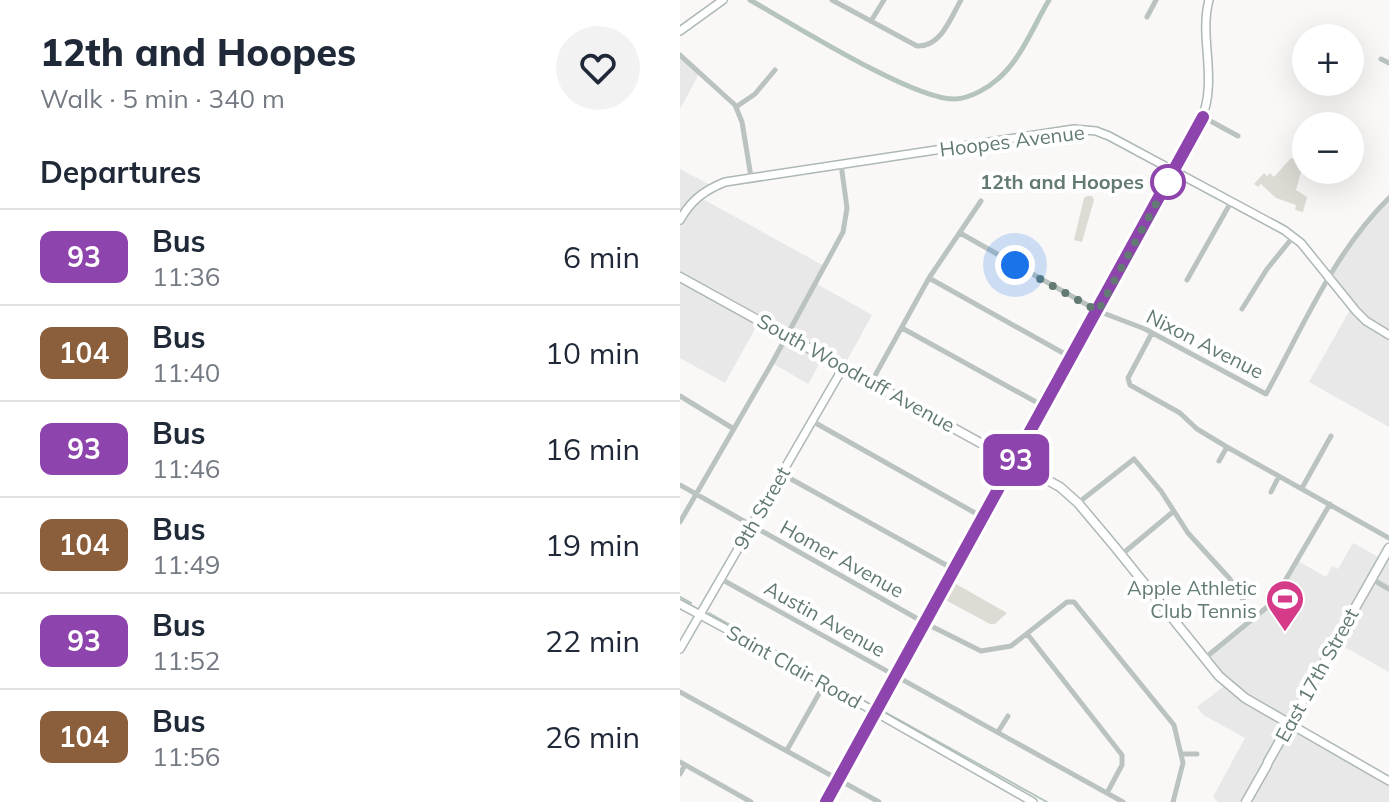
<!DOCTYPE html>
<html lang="en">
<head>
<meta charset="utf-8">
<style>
	body { margin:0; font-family:Mulish,sans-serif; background:#f2f2f3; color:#1f2937; height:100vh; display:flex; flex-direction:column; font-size:30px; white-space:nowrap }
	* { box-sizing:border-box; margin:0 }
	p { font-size:26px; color:#747a83 }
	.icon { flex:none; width:44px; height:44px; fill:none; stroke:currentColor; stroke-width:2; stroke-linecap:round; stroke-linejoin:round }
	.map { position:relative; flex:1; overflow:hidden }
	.drawer { display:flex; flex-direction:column; background:#fff; width:680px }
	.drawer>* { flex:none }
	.badge { padding:0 16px; border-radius:12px; font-size:28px; line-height:52px }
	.buttons { position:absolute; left:612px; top:24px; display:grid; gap:16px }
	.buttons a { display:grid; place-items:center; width:72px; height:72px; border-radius:50%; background:#fff; box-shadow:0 8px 32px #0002; font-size:40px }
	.you { position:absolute; width:40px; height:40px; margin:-20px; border:6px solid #fff; border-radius:50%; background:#1a73e8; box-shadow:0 0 0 12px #1a73e833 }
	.map>.badge { position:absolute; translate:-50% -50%; box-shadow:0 0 0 4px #fff }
	h2 { padding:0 40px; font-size:30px; line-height:72px }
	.round { display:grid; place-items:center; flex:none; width:84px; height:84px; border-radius:42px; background:#f2f2f3 }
	.headline { display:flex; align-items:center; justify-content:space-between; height:136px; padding:0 40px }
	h1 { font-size:38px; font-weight:800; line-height:60px }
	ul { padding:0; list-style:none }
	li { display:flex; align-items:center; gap:24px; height:96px; padding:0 40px; border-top:2px solid #e0e1e3 }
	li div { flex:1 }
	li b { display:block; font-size:30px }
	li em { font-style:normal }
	li .badge { min-width:88px; font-weight:700; text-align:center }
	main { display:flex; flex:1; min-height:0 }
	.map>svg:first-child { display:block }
	.built { fill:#e7e8e7 }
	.green { fill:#dcdbd4 }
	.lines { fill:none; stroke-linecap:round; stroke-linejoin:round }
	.stream { stroke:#b5c5bd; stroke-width:2 }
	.canal { stroke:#b5c5bd; stroke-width:5 }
	.secondary-casing { stroke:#adb8b5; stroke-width:10 }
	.primary-casing { stroke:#aeb8b5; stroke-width:11 }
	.street { stroke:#bac3c0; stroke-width:5 }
	.secondary { stroke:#fff; stroke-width:7 }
	.primary { stroke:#fff; stroke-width:8 }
	.line-casing { stroke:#fff; stroke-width:18 }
	.line { stroke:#8e44ad; stroke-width:12 }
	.walk { stroke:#627a73; stroke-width:8; stroke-dasharray:0 14.4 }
	.stop-dot { fill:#fff; stroke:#8e44ad; stroke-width:4 }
	.labels { text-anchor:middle; stroke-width:8; stroke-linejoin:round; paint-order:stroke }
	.street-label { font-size:20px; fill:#627a73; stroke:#fff }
	.stop-label { font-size:20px; font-weight:bold; fill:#627a73; stroke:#fff; text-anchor:end }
	.poi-label { font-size:20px; fill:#627a73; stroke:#fff; text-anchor:end }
</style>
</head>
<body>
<main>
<section class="drawer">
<div class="headline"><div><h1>12th and Hoopes</h1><p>Walk · 5 min · 340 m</p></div><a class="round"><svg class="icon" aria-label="heart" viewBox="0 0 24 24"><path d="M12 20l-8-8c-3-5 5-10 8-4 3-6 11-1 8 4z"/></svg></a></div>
<h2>Departures</h2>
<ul>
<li><span class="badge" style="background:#8e44ad;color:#fff">93</span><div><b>Bus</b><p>11:36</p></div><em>6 min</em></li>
<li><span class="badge" style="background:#8b5e3c;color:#fff">104</span><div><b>Bus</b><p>11:40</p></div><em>10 min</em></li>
<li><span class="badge" style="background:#8e44ad;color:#fff">93</span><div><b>Bus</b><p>11:46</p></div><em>16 min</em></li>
<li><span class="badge" style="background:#8b5e3c;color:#fff">104</span><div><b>Bus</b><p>11:49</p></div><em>19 min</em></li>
<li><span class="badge" style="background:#8e44ad;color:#fff">93</span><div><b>Bus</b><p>11:52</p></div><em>22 min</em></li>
<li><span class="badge" style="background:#8b5e3c;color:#fff">104</span><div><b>Bus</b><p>11:56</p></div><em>26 min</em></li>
</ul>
</section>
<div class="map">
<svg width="709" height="802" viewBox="0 0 709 802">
	<rect width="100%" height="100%" fill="#f9f8f7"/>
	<!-- built -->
	<path class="built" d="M0,54L20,72L0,109Z
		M0,169L34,187L19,197L146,267L137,284L192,315L164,366L144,356L128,384L92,363L108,335L80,320L45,383L0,358Z
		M709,198V427L629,382L672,306L649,279L667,247Z
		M673,543L702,559L709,548V672L656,642L610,724L709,781V802H538L533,797L565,738L523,715L517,707L547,684L524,659L592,603L618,561L646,577L652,566L658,569Z"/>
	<!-- green -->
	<path class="green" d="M611,158L622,164L619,170L621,172L616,190L627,197L623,212L615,210L616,205L596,198L581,184L578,187L574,184L584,173L587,176L590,173L594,177Z
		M407,196H412L414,200L402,242L394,240L404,198Z
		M269,580L327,613L315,624H310L260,597Z"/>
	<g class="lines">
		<!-- stream -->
		<path class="stream" d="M0,597L11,603
			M29,613L190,704
			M203,711L367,802"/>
		<!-- canal -->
		<path class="canal" d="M70,0C111,23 235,101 275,99C291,98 308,88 319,78C341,59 354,25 369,0"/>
		<!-- secondary casing -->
		<g class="secondary-casing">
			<path id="secondary" d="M0,31L43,0
				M0,220C11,200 25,190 45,182L394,129L416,131L429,136L604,230L621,243L676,311L686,321L709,335
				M0,604L111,664L353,802
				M0,649L164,366
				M610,724L709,781
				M146,802L515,135C521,121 527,107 528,91C531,61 521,30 529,0"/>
		</g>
		<!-- primary casing -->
		<g class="primary-casing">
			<path id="primary" d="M0,277L380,487L398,503L435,547L539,676L565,698L610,724
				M588,762L709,548
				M566,802L587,765"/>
		</g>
		<!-- street -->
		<path class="street" d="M152,0L237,46C261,47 270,19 281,0
			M467,17L476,0
			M191,21L204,0
			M0,55L55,105L62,122L71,177
			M701,59L709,63
			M56,107L75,94L95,70
			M523,117L558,136
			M280,233L418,311L465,329L586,394C623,327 654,252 709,198
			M249,278L392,358
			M507,280L551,202
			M562,309L587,269L613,237
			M222,328L365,407
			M472,333L448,378L450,385L500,413L517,429L547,447L709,538
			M192,381L249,278L301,201
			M0,396L54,429
			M132,421L304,518
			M539,461L547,447
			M102,474L275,570
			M0,485L245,623L301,651L331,646L387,602H394L494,725L503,763L493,802
			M622,488L651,436
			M591,492L599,476
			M398,503L454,459L481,491L508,533L550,579L574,617
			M0,522L92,363L163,232L167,208L161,164
			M441,555L494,511
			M41,579L443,802
			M692,579L709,589
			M348,635L442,755V765L427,793
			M525,658L592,603L650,504
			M0,692L199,802
			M318,732L328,716
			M107,750L145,683
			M502,754H517
			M0,762L71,802
			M0,774L5,765"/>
		<!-- secondary -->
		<use href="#secondary" class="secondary"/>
		<!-- primary -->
		<use href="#primary" class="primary"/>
	</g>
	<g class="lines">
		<!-- line casing -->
		<g class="line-casing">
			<path id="line" d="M146,802L523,117"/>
		</g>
		<!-- line -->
		<use href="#line" class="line"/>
		<!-- walk -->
		<path class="walk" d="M335,265L418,311L488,182"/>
	</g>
	<!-- icons -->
	<defs>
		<g id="stadium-pin" transform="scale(2)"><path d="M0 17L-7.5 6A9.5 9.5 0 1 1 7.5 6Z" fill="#d63b8a" stroke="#fff"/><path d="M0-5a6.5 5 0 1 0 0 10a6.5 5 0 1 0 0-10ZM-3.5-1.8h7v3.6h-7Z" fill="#fff"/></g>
	</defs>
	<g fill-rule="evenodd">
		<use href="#stadium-pin" x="605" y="599"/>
	</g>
	<!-- markers -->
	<circle class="stop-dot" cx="488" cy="182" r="16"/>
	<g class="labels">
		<!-- street labels -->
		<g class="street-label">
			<text transform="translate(332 141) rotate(-7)" y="7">Hoopes Avenue</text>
			<text transform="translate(525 344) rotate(27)" y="7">Nixon Avenue</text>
			<text transform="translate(176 373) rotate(29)" y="7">South Woodruff Avenue</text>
			<text transform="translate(82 508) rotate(-60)" y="7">9th Street</text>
			<text transform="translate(162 559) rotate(29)" y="7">Homer Avenue</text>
			<text transform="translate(145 619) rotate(29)" y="7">Austin Avenue</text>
			<text transform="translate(114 667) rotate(29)" y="7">Saint Clair Road</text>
			<text transform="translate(637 675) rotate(-61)" y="7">East 17th Street</text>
		</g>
		<!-- stop labels -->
		<g class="stop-label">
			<text x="464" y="189">12th and Hoopes</text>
		</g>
		<!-- poi labels -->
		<g class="poi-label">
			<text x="577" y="595">Apple Athletic<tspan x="577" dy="23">Club Tennis</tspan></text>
		</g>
	</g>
</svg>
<div class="buttons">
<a>+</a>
<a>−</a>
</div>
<div class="you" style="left:335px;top:265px"></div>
<b class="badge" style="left:336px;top:460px;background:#8e44ad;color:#fff">93</b>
</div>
</main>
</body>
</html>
